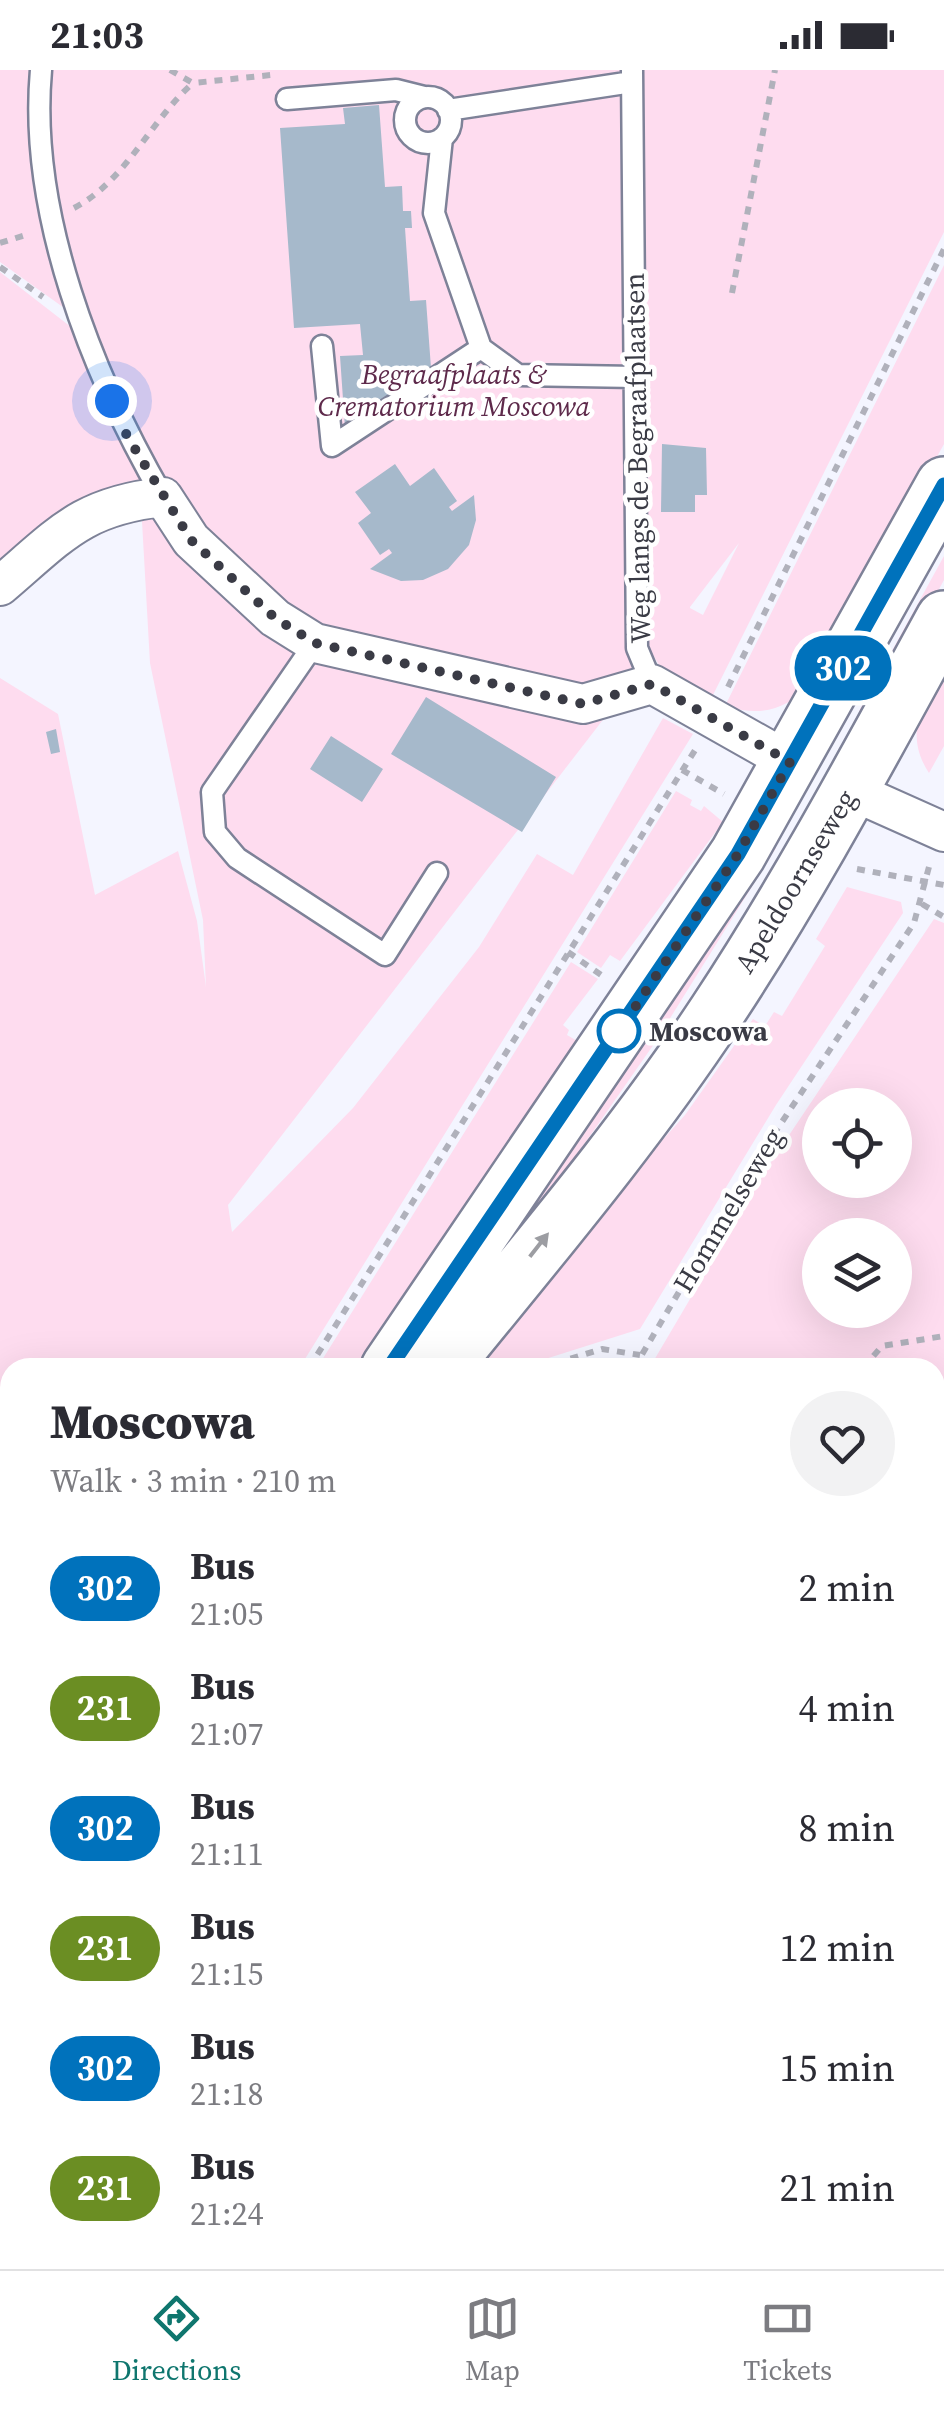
<!DOCTYPE html>
<html lang="en">
<head>
<meta charset="utf-8">
<style>
	body { margin:0; font-family:"Source Serif 4",serif; background:#f2f2f3; color:#2b2b33; height:100vh; display:flex; flex-direction:column; font-size:38px; white-space:nowrap }
	* { box-sizing:border-box; margin:0 }
	p { font-size:32px; color:#7c7c81 }
	.icon { flex:none; width:55px; height:55px; fill:none; stroke:currentColor; stroke-width:2; stroke-linecap:round; stroke-linejoin:round }
	.map { position:relative; flex:1; overflow:hidden }
	.details { position:absolute; left:0px; top:1288px; width:945px; height:912px; display:flex; flex-direction:column; background:#fff; border-radius:30px 30px 0 0; box-shadow:0 10px 40px #0002 }
	.details>* { flex:none }
	.badge { padding:0 20px; border-radius:32px; font-size:35px; line-height:65px }
	.tools { position:absolute; left:802px; top:1018px; display:grid; gap:20px }
	.tools a { display:grid; place-items:center; width:110px; height:110px; border-radius:50%; background:#fff; box-shadow:0 10px 40px #0002; font-size:50px }
	.you { position:absolute; width:50px; height:50px; margin:-25px; border:8px solid #fff; border-radius:50%; background:#1a73e8; box-shadow:0 0 0 15px #1a73e833 }
	.map>.badge { position:absolute; translate:-50% -50%; box-shadow:0 0 0 5px #fff }
	.round { display:grid; place-items:center; flex:none; width:105px; height:105px; border-radius:52px; background:#f2f2f3 }
	.overview { display:flex; align-items:center; justify-content:space-between; height:170px; padding:0 50px }
	h1 { font-size:48px; font-weight:800; line-height:75px }
	ul { padding:0; list-style:none }
	li { display:flex; align-items:center; gap:30px; height:120px; padding:0 50px }
	li div { flex:1 }
	li b { display:block; font-size:38px }
	li em { font-style:normal }
	li .badge { min-width:110px; font-weight:700; text-align:center }
	.status { display:flex; justify-content:space-between; align-items:center; height:70px; padding:0 50px; background:#fff; direction:ltr }
	.status svg { height:28px; fill:currentColor }
	.tabs { display:flex; justify-content:space-around; align-items:center; height:140px; border-top:2px solid #e1e1e2; background:#fff; font-size:28px; color:#7c7c81 }
	.tabs a { display:grid; justify-items:center; gap:5px }
	.tabs .current { color:#0f766e }
	.map>svg:first-child { display:block }
	.green { fill:#fedcef; fill-rule:evenodd }
	.building { fill:#a6b9cb }
	.lines { fill:none; stroke-linecap:round; stroke-linejoin:round }
	.lane-casing { stroke:#7e8298; stroke-width:25 }
	.street-casing { stroke:#7e8298; stroke-width:42 }
	.primary-casing { stroke:#7e8298; stroke-width:60 }
	.path { stroke:#b0b1bb; stroke-width:6; stroke-dasharray:8 8; stroke-linecap:butt }
	.lane { stroke:#fff; stroke-width:20 }
	.street { stroke:#fff; stroke-width:38 }
	.primary { stroke:#fff; stroke-width:55 }
	.oneway { fill:#9c9da2 }
	.line-casing { stroke:#fff; stroke-width:22 }
	.line { stroke:#0072bc; stroke-width:15 }
	.walk { stroke:#3a3b45; stroke-width:10; stroke-dasharray:0 18 }
	.stop-dot { fill:#fff; stroke:#0072bc; stroke-width:5 }
	.labels { text-anchor:middle; stroke-width:9; stroke-linejoin:round; paint-order:stroke }
	.park-label { font-size:28px; font-style:italic; fill:#5e2a4b; stroke:#fff }
	.street-label { font-size:28px; fill:#3a3b45; stroke:#fff }
	.stop-label { font-size:28px; font-weight:bold; fill:#3a3b45; stroke:#fff; text-anchor:start }
</style>
</head>
<body>
<div class="status"><b>21:03</b><svg viewBox="0 0 49 12"><path d="M0 12V9h3v3zM5 12V6h3v6zM10 12V3h3v9zM15 12V0h3v12zM26 1h20v11H26zM47 4h2v5h-2z"/></svg></div>
<div class="map">
<svg width="944" height="2199" viewBox="0 0 944 2199">
	<rect width="100%" height="100%" fill="#f4f5ff"/>
	<!-- green -->
	<path class="green" d="M0,0H33C25,92 54,153 67,240L0,192Z
		M49,0H944V162L711,629L662,600L653,585L228,1135L232,1162L353,1038L479,877L537,784L573,805L663,648L693,664L300,1297L10,1298V1664L0,1674V608L58,644L95,825L178,781L197,851L206,917L203,850L150,593L140,416L0,503V202L71,257L96,323L138,398L90,257L49,91ZM739,473L703,545L690,538V537Z
		M944,195V374L812,613C786,640 762,647 725,636Z
		M944,486V510L859,665L853,663L860,639Z
		M944,589V676L929,703C902,662 925,629 944,589Z
		M676,721L692,730L690,735L701,741L704,736L723,752L620,891L610,885L601,898L577,882Z
		M767,773L776,778L654,974L486,1215L422,1284Z
		M847,817L901,832L903,843L776,1035L640,1259L520,1297L458,1298L685,1045L753,949L765,956L774,942L782,946L825,876L816,869Z
		M934,849L944,853V2199H223L226,2190H935V1298L650,1297L769,1095ZM820,1035H895V1110H820ZM820,1165H895V1240H820Z
		M571,892L598,909L563,955L569,960L567,965L579,972L369,1297L317,1298Z
		M10,1829V2190H197L194,2199H0V1840Z"/>
	<!-- building -->
	<path class="building" d="M379,35L385,117L402,116L403,141H411L412,158H405L410,231L426,230L431,298L345,358L340,286L363,285L360,254L294,258L280,58L345,54L343,38Z
		M662,374L706,378L707,425H695V442H661Z
		M395,394L410,416L434,398L457,431L449,437L452,441L474,425L476,450L469,475L448,499L423,510L401,511L370,499L392,483L389,479L380,485L358,453L371,443L355,422Z
		M426,627L556,707L522,762L391,684Z
		M56,659L60,682L51,684L46,662Z
		M331,666L383,699L362,732L310,699Z"/>
	<g class="lines">
		<!-- lane casing -->
		<g class="lane-casing">
			<path id="lane" d="M41,0C28,143 92,304 163,427
				M632,0L637,578L652,614
				M405 50a23 23 0 1 1 46 0a23 23 0 1 1-46 0Z
				M287,29L396,20L424,27
				M448,40L632,12
				M442,68L434,143L481,278L518,305L636,307
				M322,276L332,376L481,278
				M315,573L212,722L215,762L237,788L385,885L437,803"/>
		</g>
		<!-- street casing -->
		<g class="street-casing">
			<path id="street" d="M0,516C60,465 81,436 163,427L191,470L275,548L315,573L583,634L652,614L790,692
				M850,720L944,762
				M209,2199L213,2190"/>
		</g>
		<!-- primary casing -->
		<g class="primary-casing">
			<path id="primary" d="M389,1298L738,784L944,415
				M442,1298C536,1182 634,1067 716,943C800,816 871,682 944,549
				M0,1755L10,1744"/>
		</g>
		<!-- path -->
		<path class="path" d="M170,0L193,13L271,5
			M74,138C126,111 150,51 193,13
			M0,173L29,164
			M0,197L43,227
			M732,223L775,0
			M728,617L944,179
			M682,700L724,724
			M857,799L944,815
			M922,834L944,847
			M568,882L604,907
			M309,1298L697,677
			M540,1298L602,1279L640,1285
			M634,1298L758,1088L914,853L930,793
			M863,1298L882,1276L944,1266
			M0,1684L10,1673
			M0,1829L10,1819
			M438,2190L442,2199"/>
		<!-- lane -->
		<use href="#lane" class="lane"/>
		<!-- street -->
		<use href="#street" class="street"/>
		<!-- primary -->
		<use href="#primary" class="primary"/>
	</g>
	<!-- one-way arrows -->
	<defs><path id="oneway-solid" d="M-6-.8H1V-3.2L6.5 0L1 3.2V.8H-6Z" transform="scale(2.5)"/></defs>
	<use class="oneway" href="#oneway-solid" transform="translate(539 1175) rotate(-52)"/>
	<g class="lines">
		<!-- line casing -->
		<g class="line-casing">
			<path id="line" d="M389,1298L738,784L944,415"/>
		</g>
		<!-- line -->
		<use href="#line" class="line"/>
		<!-- walk -->
		<path class="walk" d="M112,331L127,366L191,470L275,548L315,573L583,634L652,614L790,692L738,784L619,961"/>
	</g>
	<!-- markers -->
	<circle class="stop-dot" cx="619" cy="961" r="20"/>
	<g class="labels">
		<!-- park labels -->
		<g class="park-label">
			<text x="454" y="314">Begraafplaats &amp;<tspan x="454" dy="32">Crematorium Moscowa</tspan></text>
		</g>
		<!-- street labels -->
		<g class="street-label">
			<text transform="translate(637 388) rotate(-91)" y="10">Weg langs de Begraafplaatsen</text>
			<text transform="translate(795 811) rotate(-59)" y="10">Apeldoornseweg</text>
			<text transform="translate(728 1140) rotate(-59)" y="10">Hommelseweg</text>
		</g>
		<!-- stop labels -->
		<g class="stop-label">
			<text x="649" y="971">Moscowa</text>
		</g>
	</g>
</svg>
<div class="tools">
<a><svg class="icon" aria-label="locate" viewBox="0 0 24 24"><circle cx="12" cy="12" r="6"/><path d="M12 2v4M12 18v4M2 12h4M18 12h4"/></svg></a>
<a><svg class="icon" aria-label="layers" viewBox="0 0 24 24"><path d="M12 4l9 5-9 5-9-5zM3 14l9 5 9-5"/></svg></a>
</div>
<div class="you" style="left:112px;top:331px"></div>
<b class="badge" style="left:843px;top:598px;background:#0072bc;color:#fff">302</b>
<section class="details">
<div class="overview"><div><h1>Moscowa</h1><p>Walk · 3 min · 210 m</p></div><a class="round"><svg class="icon" aria-label="heart" viewBox="0 0 24 24"><path d="M12 20l-8-8c-3-5 5-10 8-4 3-6 11-1 8 4z"/></svg></a></div>
<ul>
<li><span class="badge" style="background:#0072bc;color:#fff">302</span><div><b>Bus</b><p>21:05</p></div><em>2 min</em></li>
<li><span class="badge" style="background:#6b8e23;color:#fff">231</span><div><b>Bus</b><p>21:07</p></div><em>4 min</em></li>
<li><span class="badge" style="background:#0072bc;color:#fff">302</span><div><b>Bus</b><p>21:11</p></div><em>8 min</em></li>
<li><span class="badge" style="background:#6b8e23;color:#fff">231</span><div><b>Bus</b><p>21:15</p></div><em>12 min</em></li>
<li><span class="badge" style="background:#0072bc;color:#fff">302</span><div><b>Bus</b><p>21:18</p></div><em>15 min</em></li>
<li><span class="badge" style="background:#6b8e23;color:#fff">231</span><div><b>Bus</b><p>21:24</p></div><em>21 min</em></li>
</ul>
</section>
</div>
<nav class="tabs">
<a class="current"><svg class="icon" aria-label="directions" viewBox="0 0 24 24"><path d="M12 3l9 9-9 9-9-9zM9 14v-3h6M13 9l2 2-2 2"/></svg>Directions</a>
<a><svg class="icon" aria-label="map" viewBox="0 0 24 24"><path d="M3 6l6-2 6 2 6-2v14l-6 2-6-2-6 2zM9 4v14M15 6v14"/></svg>Map</a>
<a><svg class="icon" aria-label="tickets" viewBox="0 0 24 24"><path d="M3 7h18v10H3zM15 7v10"/></svg>Tickets</a>
</nav>
</body>
</html>
